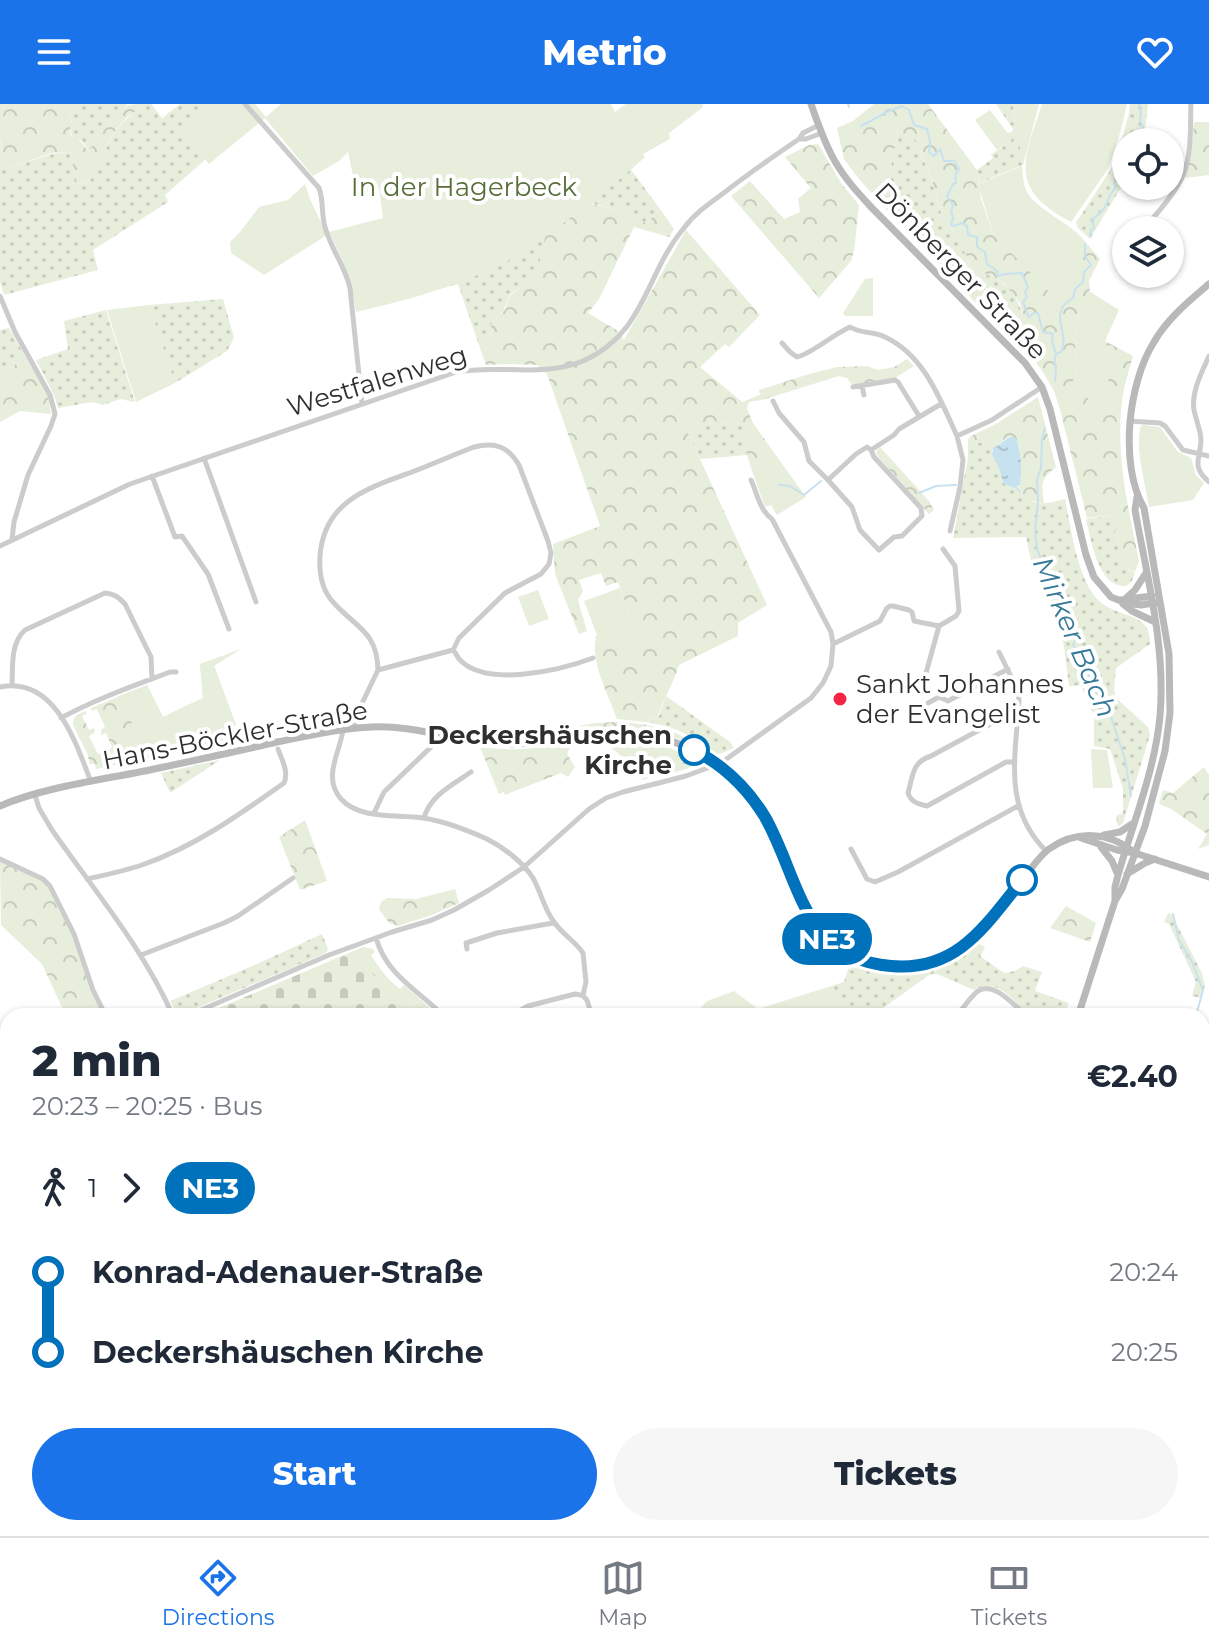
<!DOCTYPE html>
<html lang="en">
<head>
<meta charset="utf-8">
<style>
	body { margin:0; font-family:Montserrat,sans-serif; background:#f6f6f7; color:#1f2937; height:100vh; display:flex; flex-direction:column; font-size:30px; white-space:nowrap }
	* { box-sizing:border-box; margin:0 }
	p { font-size:26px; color:#747a83 }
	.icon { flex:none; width:44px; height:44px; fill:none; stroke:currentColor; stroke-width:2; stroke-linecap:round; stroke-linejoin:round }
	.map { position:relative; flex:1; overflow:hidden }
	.panel { position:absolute; left:0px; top:904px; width:1210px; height:528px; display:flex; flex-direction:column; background:#fff; border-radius:24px 24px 0 0; box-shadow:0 2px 6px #0004 }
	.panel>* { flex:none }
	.badge { padding:0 16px; border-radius:26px; font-size:28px; line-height:52px }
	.fabs { position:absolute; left:1112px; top:24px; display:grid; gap:16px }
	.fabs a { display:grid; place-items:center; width:72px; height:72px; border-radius:50%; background:#fff; box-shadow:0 2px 6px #0004; font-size:40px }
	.map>.badge { position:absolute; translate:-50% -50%; box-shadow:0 0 0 4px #fff }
	.legs { display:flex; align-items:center; gap:12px; height:88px; padding:0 32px; font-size:26px }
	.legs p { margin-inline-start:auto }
	.headline { display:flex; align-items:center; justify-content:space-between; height:136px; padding:0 32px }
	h1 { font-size:44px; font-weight:800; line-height:60px }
	.cta { display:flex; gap:16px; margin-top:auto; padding:16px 32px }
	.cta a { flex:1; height:92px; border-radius:48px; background:#1a73e8; color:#fff; font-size:32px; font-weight:800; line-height:92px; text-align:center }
	.cta a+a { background:#f6f6f7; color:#1f2937 }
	ul { padding:0 32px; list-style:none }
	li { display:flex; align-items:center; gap:28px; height:80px; font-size:30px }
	li i { display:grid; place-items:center; width:12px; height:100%; margin:0 10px; background:currentColor }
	li i::after { content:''; width:20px; height:20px; margin:-10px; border:6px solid; border-radius:50%; background:#fff }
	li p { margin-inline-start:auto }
	li:first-child i { background:linear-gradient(#0000 50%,currentColor 0) }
	li:last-child i { background:linear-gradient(currentColor 50%,#0000 0) }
	header { display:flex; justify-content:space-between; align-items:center; height:104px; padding:0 32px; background:#1a73e8; color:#fff; font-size:36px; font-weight:800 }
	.tabs { display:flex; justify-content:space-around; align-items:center; height:112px; border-top:2px solid #e0e1e3; background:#fff; font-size:22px; color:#747a83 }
	.tabs a { display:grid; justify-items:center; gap:4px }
	.tabs .selected { color:#1a73e8 }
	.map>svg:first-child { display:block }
	.grass { fill:url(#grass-dots) }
	.forest { fill:url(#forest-crowns) }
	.cemetery { fill:url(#cemetery-stones) }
	.green { fill:#e7eedc }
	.water { fill:url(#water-ripples) }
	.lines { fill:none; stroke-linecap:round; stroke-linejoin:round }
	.stream { stroke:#c7e2ef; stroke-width:2 }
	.street { stroke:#ccc; stroke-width:5 }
	.secondary { stroke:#b9b9b9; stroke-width:7 }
	.line-1-casing { stroke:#fff; stroke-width:18 }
	.line-1 { stroke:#0072bc; stroke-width:12 }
	.poi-dot { fill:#f32544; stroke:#fff; stroke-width:3 }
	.stop-1-dot { fill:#fff; stroke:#0072bc; stroke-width:4 }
	.labels { text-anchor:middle; stroke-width:8; stroke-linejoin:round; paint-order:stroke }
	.park-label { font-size:26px; fill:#566f39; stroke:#fff }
	.street-label { font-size:26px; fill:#2f2f2f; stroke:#fff }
	.poi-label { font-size:26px; fill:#2f2f2f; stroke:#fff; text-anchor:start }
	.stop-label { font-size:26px; font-weight:bold; fill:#2f2f2f; stroke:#fff; text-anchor:end }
	.water-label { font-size:28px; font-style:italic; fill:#367a98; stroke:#fff }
</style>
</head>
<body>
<header><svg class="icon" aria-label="menu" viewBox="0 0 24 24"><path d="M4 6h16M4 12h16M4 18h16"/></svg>Metrio<svg class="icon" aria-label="heart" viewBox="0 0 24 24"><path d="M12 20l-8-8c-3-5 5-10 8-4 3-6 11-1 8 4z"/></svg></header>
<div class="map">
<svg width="1209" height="1432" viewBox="0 0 1209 1432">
	<defs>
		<pattern id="grass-dots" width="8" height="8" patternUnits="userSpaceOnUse" patternTransform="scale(2)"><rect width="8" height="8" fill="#e7eedc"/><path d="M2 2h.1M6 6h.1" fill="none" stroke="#c6ccbd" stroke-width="1.8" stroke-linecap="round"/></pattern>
		<pattern id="forest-crowns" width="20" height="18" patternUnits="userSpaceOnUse" patternTransform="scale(2)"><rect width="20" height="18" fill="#e7eedc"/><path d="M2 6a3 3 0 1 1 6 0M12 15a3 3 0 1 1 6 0" fill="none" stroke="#c6ccbd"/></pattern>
		<pattern id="cemetery-stones" width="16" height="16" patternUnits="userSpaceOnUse" patternTransform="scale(2)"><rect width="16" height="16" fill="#e7eedc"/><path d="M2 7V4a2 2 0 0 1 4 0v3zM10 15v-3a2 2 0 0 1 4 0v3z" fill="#c6ccbd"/></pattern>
		<pattern id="water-ripples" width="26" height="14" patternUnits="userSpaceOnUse" patternTransform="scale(2)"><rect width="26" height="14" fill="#c7e2ef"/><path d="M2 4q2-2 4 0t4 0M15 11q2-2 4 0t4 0" fill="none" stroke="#abc2cd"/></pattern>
	</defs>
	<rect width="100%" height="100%" fill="#fff"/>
	<!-- grass -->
	<path class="grass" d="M69,0H128C109,12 99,29 89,48C85,40 81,34 72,32L70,24L72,15Z
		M146,0H151L162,14L180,0H244L206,55L165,91L168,98L93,146L98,166L4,191L0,178V37L3,56L11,63L51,50L70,48L78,80L91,75C102,56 108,32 125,16C131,10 139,6 146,0Z
		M996,0H1013L1023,61L979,79L977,66L993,54L991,51L1012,35L1007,29L1012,28L1013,25Z
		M1130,0H1148L1144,38H1126V75L1090,135L1078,124L1076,119L1116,57L1129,9Z
		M898,27L916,36L932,77L942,112L956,130L967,153L970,165C1023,178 1021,205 1031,252C1013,233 997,210 974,197L910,129V120L912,118V124L913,96L912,116L908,118L907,126L883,102Z
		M604,29L660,105L647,119L637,116L631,109L551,89Z
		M550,111L537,172L510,190L504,206L492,218L488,235L479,241L458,180L425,189L423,176Z
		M223,195L234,234L227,247L175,279L149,201Z
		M106,206L135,298L120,295L103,301L92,298L58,304L54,291L36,256L68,245L64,217Z
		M9,224L28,257L17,259L0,275V226Z
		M713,317L747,323V351L700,355L688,329Z
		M968,335L996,343L993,344L992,351L998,362L1004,380L1014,384L1018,383C1032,404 1042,401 1065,395C1071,424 1077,474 1098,496C1117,515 1152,507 1150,540L1116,564L1114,585L1115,593L1148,623L1150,631L1123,719L1118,723L1116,712L1123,709V685L1110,645L1094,642V613L1081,581L1069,582L1064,542L1048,486L1031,456L1026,433L953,434L968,354Z
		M1113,411L1117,423L1115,428L1119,435C1115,448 1126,454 1129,466L1135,469L1132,477L1126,482C1098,484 1091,436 1086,415Z
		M666,592L730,638L734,644C730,645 723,650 717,650C704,650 695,635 684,629C672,623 659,620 646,618L659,612Z
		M220,656L170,689L161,669Z
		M1168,809L1172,811L1202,869L1205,882L1201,894L1192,892L1196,878L1169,820L1164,818Z
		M322,830L328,845L326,849L185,909C176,909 174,905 170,897L257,860Z
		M979,840L985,843L980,852L1004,869L1015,867L1023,862L1042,868L1035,887L1069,899L1063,912C1054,912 1044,913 1036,911C1012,905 1003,870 974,886L937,870L929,871L872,912H849L828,883L844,878L850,859C898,879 938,871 979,840Z"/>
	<!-- forest -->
	<path class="forest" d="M0,0H69L72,15L70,24L71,32L77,33L89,48C98,32 108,9 126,2C132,0 139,0 146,0C139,6 130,10 124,16C108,32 102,56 91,75L77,80L70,48L51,49L11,63L3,56L0,35Z
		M874,0H928L977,66L981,95L993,130L1033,169L1083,135L1100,155L1089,177L1090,185L1078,213L1075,243L1077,272L1112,259L1105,237L1133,252C1128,270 1122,288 1121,307C1117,358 1129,408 1139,457L1135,468L1129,466C1126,454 1115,448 1119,435L1115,428L1117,423L1113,411L1087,414L1059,302L1054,287L1043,268L1031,252L1020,199L1004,179L984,169L970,165L967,153L956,130L942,112L932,76L916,36L898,27L883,102L859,75L844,55L837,24L853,17Z
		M1194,18H1209V71L1185,74L1191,52Z
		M818,40L841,79L859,101L854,147L851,157L819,194L731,92L750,77L784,115L800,108L798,95L811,84L785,53L809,41Z
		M551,90L631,109L637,116L647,119L660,105L674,125L669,133L634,123L599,195L588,209L618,227L624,236L686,126L760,211L729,243L725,240L700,263L742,298L760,291L759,286L806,271L837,263L867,262L878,266L894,263L907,255L914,262L895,274L852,281L847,274L839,272L762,296L749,298L747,304L753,319L775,350L751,364L747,351L746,323L713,317L688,329L767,501L738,519V532L679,561C673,580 664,594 658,612L646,618L617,615C609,592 588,554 597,531L632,517L618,478L606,482L601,469L579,476L583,487L578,496L587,527L579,530L555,470L553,440L600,422L547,270L537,261L506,260L486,261L479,241L488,235L492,218L505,206L510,191L537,171L550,110L422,175L425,190L392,199L397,177L407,164Z
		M28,257L48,291L51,310L20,307L0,318V275L17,259Z
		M1038,293L1056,363C1039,376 1042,381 1044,400L1026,395L1018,383L1020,381L1021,372L1019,341L1006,334L996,343L968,335L971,332L996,320Z
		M880,343L929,397L934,406L929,410L878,353L876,348Z
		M241,545L214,562L236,621L224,626L230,642L214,640L96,665L95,660H90L87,649L73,621C72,612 79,610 85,607L87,610L82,612L89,626L94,624L95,626L94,629L89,632L98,650L108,647L112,643L106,629L101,631V626L105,623L97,605L92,607L91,604L147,581L163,613L203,594L200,560Z
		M619,618C645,620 673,623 694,640L655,627L626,622L599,623L532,635H491L492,630H535L595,619Z
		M603,633C635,632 671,638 695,660C682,670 659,669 643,676L632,661L610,643Z
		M585,635L586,637L571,641L567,650L575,663L568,673L561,669L505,691L504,688L499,690L480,643C517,648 550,644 585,635Z
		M1204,663L1209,671V741L1198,745L1207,730L1171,705L1159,700L1163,686L1173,689Z
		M305,716L327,777L300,786L279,733Z
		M0,756L46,779L70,825L104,912H66L42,860L1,821Z
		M455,785L459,799L432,811L398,822L389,819L379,805L381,798L387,794L416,795Z
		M1066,802L1096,819L1090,838L1050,824Z
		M363,843L373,845L375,848L371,851C379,864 388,876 400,885L404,881L439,912H427L368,867L356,846Z
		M1209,1296V1432H823L839,1424H1202V1299Z"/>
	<!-- cemetery -->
	<path class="cemetery" d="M356,846L368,867L427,912H209L207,909Z"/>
	<!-- green -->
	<path class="green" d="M211,0H255L266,13L281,0H611L615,8L626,0H703L702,4L669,29L670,35L643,50L645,53C618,78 588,101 558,123C547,131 536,141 524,148C473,178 413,195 356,208C352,178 343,155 329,128L383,114L379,84L357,91L348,48L339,57L313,72L265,14L209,60L179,23Z
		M1013,0H1039L1023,61Z
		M1042,0H1127L1121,26L1108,65L1071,118C1008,85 1023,57 1042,0Z
		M990,6L1012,35L997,46L975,16Z
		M1022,62C1023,70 1023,81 1027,88C1037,106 1069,118 1083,135L1082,136C1084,166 1078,176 1058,197L993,130L978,80Z
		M305,80L310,95L327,131L264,171L231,149L230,138L240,128L259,103L288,96Z
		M873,174V212H845L843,209L865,175Z
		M1089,187L1119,206L1105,237L1112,258L1102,309L1072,278L1077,272L1075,243L1078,213Z
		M149,201L175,279L136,298L107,206Z
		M1144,321L1160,323L1178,348L1191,354L1196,371L1204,379L1193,396L1149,403C1146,381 1134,343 1141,322Z
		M775,350L806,393L777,411L771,401L765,403L751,364Z
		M620,484L632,517H636L641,532L607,545L601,529L597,531L584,497Z
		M538,486L549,515L529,522L518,493Z
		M212,556L236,621L224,626L230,642L214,640L151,653L117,593L147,581L163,613L203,594L200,560Z
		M1091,645L1107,646L1113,684H1093Z
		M828,883L849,912H694L707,897L734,887L758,905Z
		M664,1424H839L823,1432H641Z"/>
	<!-- water -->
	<path class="water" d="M1012,333H1015C1022,346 1022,367 1020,381L1014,384L1004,380L998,362L992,351L993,344C1001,341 1004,334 1012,333Z"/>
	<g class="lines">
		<!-- stream -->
		<path class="stream" d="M848,0L849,3
			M861,22L889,7L902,2L909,6L914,21L927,25L930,37L929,48L934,52L940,45L944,57H954L959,65L955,71L956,79L953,80L947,92L953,101L951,107L953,114L951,121L954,122L962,119L967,122L968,131L977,133V143L985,148L987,160L997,167L998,172L1004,170L1022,169L1028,183L1025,188L1027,193L1023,198C1026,203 1026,210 1029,213L1034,209H1038L1043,228L1053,230L1052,238L1056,250
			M1137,38L1143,34L1138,29L1143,23L1140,16L1141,10L1139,0
			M1090,131L1091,126L1094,124L1092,115C1110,105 1105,94 1116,83L1114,79L1120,69L1119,66L1122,61L1126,59
			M1055,277L1056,263L1054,260L1056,250L1061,248C1071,230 1046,209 1073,194L1075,185L1083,178L1084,168L1091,161L1085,152V140
			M1045,324L1042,335L1041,364L1037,376L1038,398L1035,426L1037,445L1058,496L1064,503L1063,514L1077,534L1073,541L1078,547L1095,586L1111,613L1125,655L1131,692
			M779,381L790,382L804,391L821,377
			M1016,383L1020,388
			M919,389L936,382L956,381
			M1173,810L1179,836L1192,858L1203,886L1196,912
			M595,1432L611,1424"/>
		<!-- street -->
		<path class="street" d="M245,0L319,84C324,97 321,110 325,123C331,145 345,162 350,184L362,300
			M799,35H806L822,29
			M1142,125C1156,112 1177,87 1184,69C1192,47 1190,23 1191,0
			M0,192L15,228L50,291L55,310L51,322L28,371L14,418L12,436
			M782,239L790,248L797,253C813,249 832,231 850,223C861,230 873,227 885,233C924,251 940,295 957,332L992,316L1042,283
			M1209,252C1202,268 1191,288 1194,306C1196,316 1201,327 1201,337C1200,356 1191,362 1209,378
			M862,282L864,291
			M853,283L895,276L898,278L919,312
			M773,297L779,309L804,338L809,357L828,376L856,350L867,343L871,346L874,353L921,404L922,412L902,432L894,433L879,446L860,426L852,403L828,376
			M1129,317L1160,319L1165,322L1183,346L1209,352
			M871,346L894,331L899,325L941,300
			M204,354L256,498
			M152,372L175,433L182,432L208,470L229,525
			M950,427L960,383L963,356L957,332
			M0,442L130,380L456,268C498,260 542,274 583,257C646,229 645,170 684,124C695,109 710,99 725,88C749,69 774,52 799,35L803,29L819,21
			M833,540L880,517L887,504L890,502H893L909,506L912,508L914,517L939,522L956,512L959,507L955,462L943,445
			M453,546C456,549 457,553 460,556C487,584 561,566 593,554
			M999,548L1017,585L1019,596C1016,652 1002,703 1046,747
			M923,580L939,522
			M12,581C13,562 10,540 25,526L105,489C114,490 119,493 125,500L151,553L152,575
			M0,583C55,572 76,639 91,678
			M928,599L939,593L948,597L1008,565
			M61,614C96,595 133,582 170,568H176
			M355,624L354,616L378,566L453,546L459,534L505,489L541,470L549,460L551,449L548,437L519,361C508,342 495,338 474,343C453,351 433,360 412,368C368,384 324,397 320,452C319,468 322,486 333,498C356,524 377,527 378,566
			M343,626C340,649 322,673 341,695C360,716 397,710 423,714C444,717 467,726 487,735C503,743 523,758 533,774C541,788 544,805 554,818C562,830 575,837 583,849L586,878L583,891
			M1015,658H1006L927,702C918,700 911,698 908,689C913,672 912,658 931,652L1009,610L1018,609
			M35,691L39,704L52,726C94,786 143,844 173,912
			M374,709L384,688L431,643L435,630
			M424,714C430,691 454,680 471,668
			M851,745L867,775L875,778L898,768L1018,702
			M0,755L43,775L50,782L74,830L93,886L106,912
			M87,775C105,771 124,767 142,761C194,743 239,711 284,679C289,668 282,656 278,645
			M376,834C387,872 418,886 444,912
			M467,845L466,839L497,829L553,819
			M141,851L224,819L238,812L293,774
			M187,912L329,851L392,828L432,816L454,806L489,786L524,763L589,705L606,694L623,688L686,672L721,659L811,594L823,579L831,562L833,540L831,528L772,415C760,407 757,389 751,376
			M510,912L528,902L575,890C587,891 588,897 590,907
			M956,912C963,905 970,893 978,887C995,876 1015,904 1028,912
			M1202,958L1209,952
			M0,1013L8,1010
			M0,1113L8,1107
			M1202,1143L1203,1133L1209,1121
			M1202,1147L1205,1162L1209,1168
			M0,1200L8,1198
			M1202,1248L1209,1245
			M0,1277L8,1275"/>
		<!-- secondary -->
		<path class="secondary" d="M811,0C818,20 825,41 836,59C846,76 859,90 872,104L1025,259L1042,283L1050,305L1086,451L1094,473L1111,493L1126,499L1141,501L1160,498
			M1125,495L1135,486L1146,469
			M1120,496L1152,492
			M1123,500L1132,507L1155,518
			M0,702C46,682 109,675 159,664C198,656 237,647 277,638C308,632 340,624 372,623C420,621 467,641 516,640C536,639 555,635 575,631C612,624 646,626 682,641C716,655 742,680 763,710C782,740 789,778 807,809C833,854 888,875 937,857C953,851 965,841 978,831C993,813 1007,795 1021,777C1030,767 1038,753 1049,745C1077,725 1110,728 1135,749
			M1104,731L1120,728L1132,720
			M1081,734L1117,746L1135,749L1209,773
			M1101,743L1112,757L1117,769
			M1127,770L1145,759L1155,755
			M1115,795V783L1118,771C1133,719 1155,666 1160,612C1166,543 1147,473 1135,406L1137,393
			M1078,912L1115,797L1122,785L1145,722L1165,647L1170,609L1169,550L1144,404C1119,361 1128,279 1154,238C1167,215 1189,197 1209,180
			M336,1432L353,1424"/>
	</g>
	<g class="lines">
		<!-- line-1 casing -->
		<g class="line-1-casing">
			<path id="line-1" d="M694,646C723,661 748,685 765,713C800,775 802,855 891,862C957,868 985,822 1022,776"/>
		</g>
		<!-- line-1 -->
		<use href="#line-1" class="line-1"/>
	</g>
	<!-- markers -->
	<circle class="poi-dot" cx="840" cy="595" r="8"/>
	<g class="stop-1-dot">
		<circle cx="694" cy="646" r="14"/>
		<circle cx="1022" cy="776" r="14"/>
	</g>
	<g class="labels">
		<!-- park labels -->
		<g class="park-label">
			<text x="464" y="92">In der Hagerbeck</text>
		</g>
		<!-- street labels -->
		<g class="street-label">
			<text transform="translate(961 167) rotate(46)" y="9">Dönberger Straße</text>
			<text transform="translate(377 277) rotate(-17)" y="9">Westfalenweg</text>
			<text transform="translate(235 631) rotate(-11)" y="9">Hans-Böckler-Straße</text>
		</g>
		<!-- poi labels -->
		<g class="poi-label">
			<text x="856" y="589">Sankt Johannes<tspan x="856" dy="30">der Evangelist</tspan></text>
		</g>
		<!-- stop labels -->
		<g class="stop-label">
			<text x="672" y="640">Deckershäuschen<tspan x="672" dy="30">Kirche</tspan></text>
		</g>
		<!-- water labels -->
		<g class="water-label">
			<text transform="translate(1075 533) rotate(67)" y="10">Mirker Bach</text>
		</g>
	</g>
</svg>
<div class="fabs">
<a><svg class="icon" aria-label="locate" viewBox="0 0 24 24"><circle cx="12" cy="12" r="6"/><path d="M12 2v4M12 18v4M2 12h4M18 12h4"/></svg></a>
<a><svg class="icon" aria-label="layers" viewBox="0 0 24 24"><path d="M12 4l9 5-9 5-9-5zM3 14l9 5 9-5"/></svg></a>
</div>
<b class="badge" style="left:827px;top:835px;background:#0072bc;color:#fff">NE3</b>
<section class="panel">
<div class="headline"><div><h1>2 min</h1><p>20:23 – 20:25 · Bus</p></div><b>€2.40</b></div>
<div class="legs"><svg class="icon" aria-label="walk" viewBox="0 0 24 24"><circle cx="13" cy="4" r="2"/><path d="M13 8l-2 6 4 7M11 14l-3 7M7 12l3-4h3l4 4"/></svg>1<svg class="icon" aria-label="forward" viewBox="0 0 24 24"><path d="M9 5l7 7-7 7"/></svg><b class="badge" style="background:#0072bc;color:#fff">NE3</b></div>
<ul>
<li><i style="color:#0072bc"></i><b>Konrad-Adenauer-Straße</b><p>20:24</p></li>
<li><i style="color:#0072bc"></i><b>Deckershäuschen Kirche</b><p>20:25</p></li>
</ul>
<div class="cta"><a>Start</a><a>Tickets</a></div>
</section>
</div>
<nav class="tabs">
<a class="selected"><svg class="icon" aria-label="directions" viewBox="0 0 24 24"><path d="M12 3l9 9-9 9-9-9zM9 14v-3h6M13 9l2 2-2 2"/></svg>Directions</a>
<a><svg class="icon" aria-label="map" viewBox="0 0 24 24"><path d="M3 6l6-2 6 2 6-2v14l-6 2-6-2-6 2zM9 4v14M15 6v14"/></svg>Map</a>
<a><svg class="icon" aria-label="tickets" viewBox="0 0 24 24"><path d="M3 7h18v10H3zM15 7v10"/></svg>Tickets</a>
</nav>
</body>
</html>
